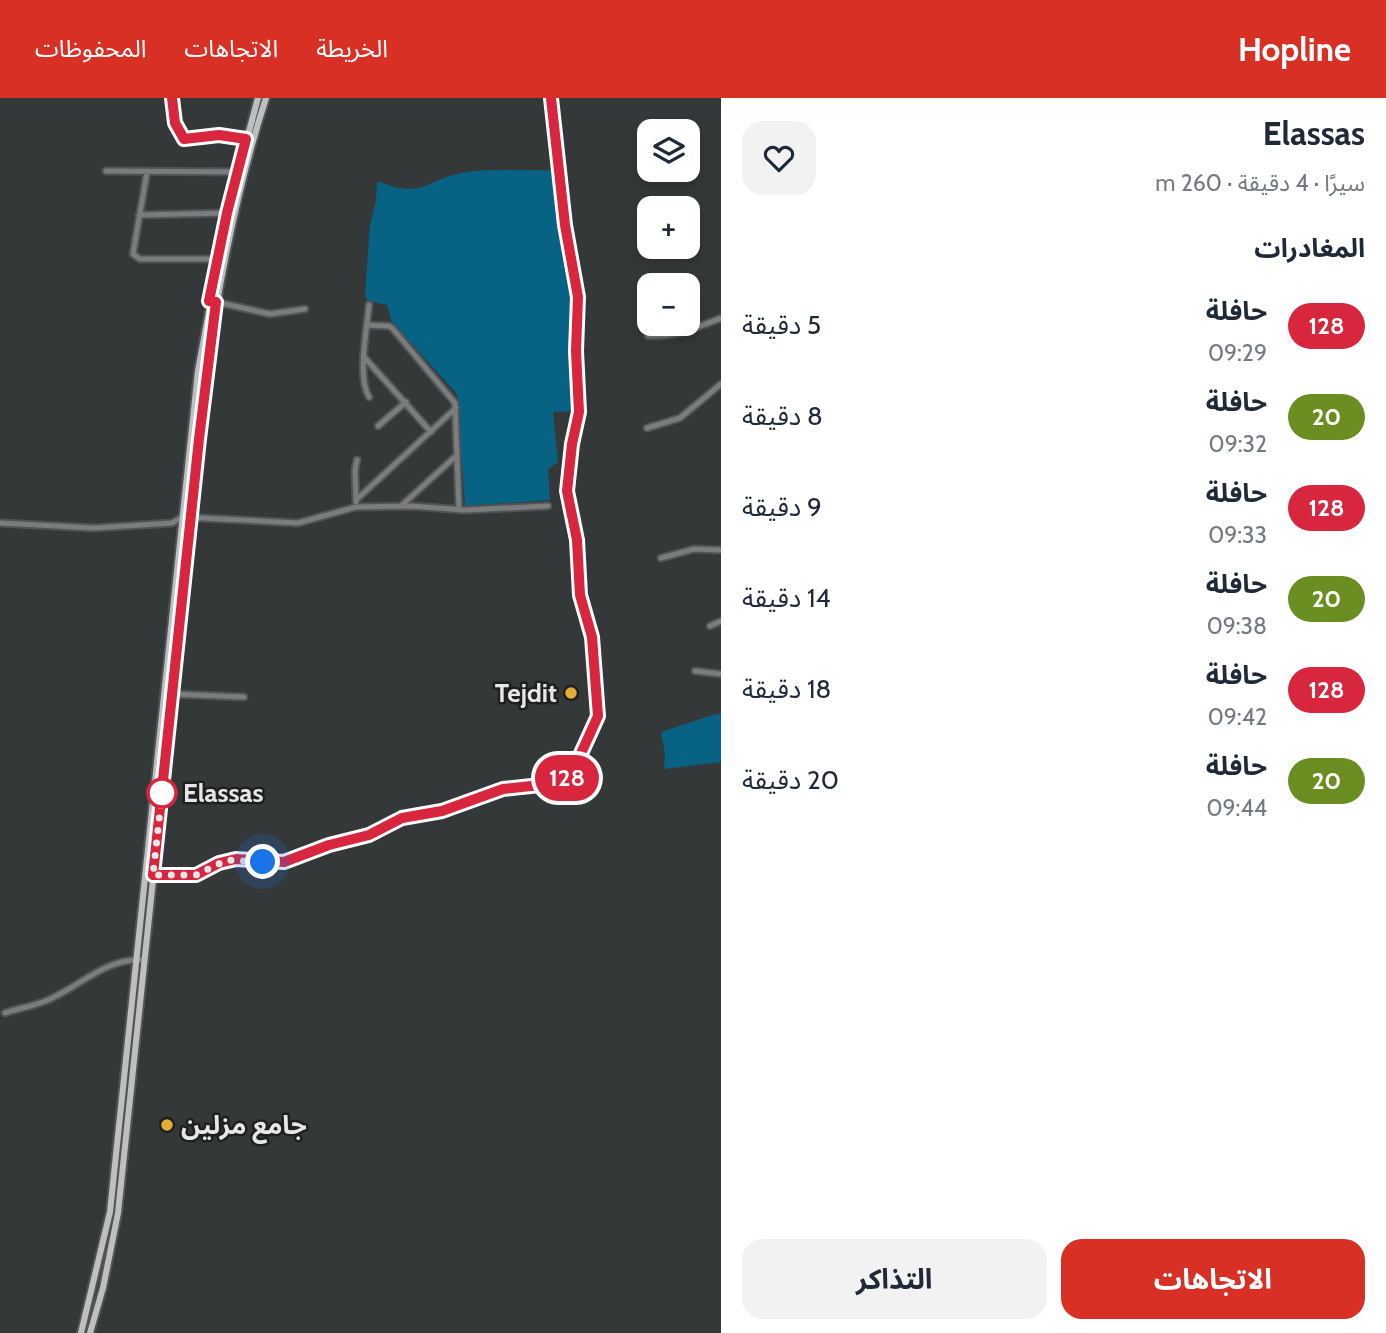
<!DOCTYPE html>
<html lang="ar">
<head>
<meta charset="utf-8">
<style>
	body { margin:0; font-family:Cabin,"Noto Sans Arabic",sans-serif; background:#f2f2f3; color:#1f2937; direction:rtl; height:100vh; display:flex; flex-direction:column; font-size:26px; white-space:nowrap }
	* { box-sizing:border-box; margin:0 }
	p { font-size:23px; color:#747a83 }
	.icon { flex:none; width:38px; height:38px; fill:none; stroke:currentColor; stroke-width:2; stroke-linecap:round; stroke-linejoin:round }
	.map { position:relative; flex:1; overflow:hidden; direction:ltr }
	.details { display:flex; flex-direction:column; background:#fff; width:665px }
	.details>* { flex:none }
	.badge { padding:0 14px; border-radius:23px; font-size:24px; line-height:46px }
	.tools { position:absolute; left:637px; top:21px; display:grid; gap:14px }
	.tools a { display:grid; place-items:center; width:63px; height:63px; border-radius:14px; background:#fff; box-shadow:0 4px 10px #0003; font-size:35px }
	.you { position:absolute; width:35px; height:35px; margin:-18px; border:5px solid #fff; border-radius:50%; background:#1a73e8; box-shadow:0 0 0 10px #1a73e833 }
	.map>.badge { position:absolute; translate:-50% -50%; box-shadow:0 0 0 4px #fff }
	h2 { padding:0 21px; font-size:26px; line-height:63px }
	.round { display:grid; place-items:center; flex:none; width:74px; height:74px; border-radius:21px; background:#f2f2f3 }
	.head { display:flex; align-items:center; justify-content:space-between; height:119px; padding:0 21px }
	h1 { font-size:33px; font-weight:700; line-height:52px }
	.primary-button { display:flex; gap:14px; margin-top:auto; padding:14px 21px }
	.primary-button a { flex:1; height:80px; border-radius:21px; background:#d93025; color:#fff; font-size:28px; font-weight:700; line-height:80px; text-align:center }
	.primary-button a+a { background:#f2f2f3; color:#1f2937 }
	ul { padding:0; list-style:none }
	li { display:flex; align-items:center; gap:21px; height:91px; padding:0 21px }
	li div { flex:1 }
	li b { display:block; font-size:26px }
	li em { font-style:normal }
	li .badge { min-width:77px; font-weight:700; text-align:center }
	header { display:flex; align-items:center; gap:42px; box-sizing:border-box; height:98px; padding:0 35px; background:#d93025; color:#fff }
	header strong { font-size:33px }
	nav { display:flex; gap:38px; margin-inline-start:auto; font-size:24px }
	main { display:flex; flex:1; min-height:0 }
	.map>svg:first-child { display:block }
	.green { fill:#086284 }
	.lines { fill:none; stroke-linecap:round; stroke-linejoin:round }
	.minor-casing { stroke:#515455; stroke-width:9 }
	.major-casing { stroke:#515455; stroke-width:10 }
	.minor { stroke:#7a7c7d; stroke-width:5 }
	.major { stroke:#bdbfc1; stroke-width:6 }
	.line-casing { stroke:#fff; stroke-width:16 }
	.line { stroke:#d7263d; stroke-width:10 }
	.walk { stroke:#e6e7e8; stroke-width:7; stroke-dasharray:0 12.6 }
	.poi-dot { fill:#e3ae35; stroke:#1e1f1f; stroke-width:2.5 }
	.stop-dot { fill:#fff; stroke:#d7263d; stroke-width:3.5 }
	.labels { text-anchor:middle; stroke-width:5; stroke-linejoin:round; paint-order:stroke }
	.poi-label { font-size:26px; font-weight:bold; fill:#e6e7e8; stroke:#1e1f1f; text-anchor:end }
	.stop-label { font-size:26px; font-weight:bold; fill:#e6e7e8; stroke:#1e1f1f; text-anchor:start }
</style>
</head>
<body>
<header>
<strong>Hopline</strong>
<nav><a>الخريطة</a><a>الاتجاهات</a><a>المحفوظات</a></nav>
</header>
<main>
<section class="details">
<div class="head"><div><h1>Elassas</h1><p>سيرًا · 4 دقيقة · 260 m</p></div><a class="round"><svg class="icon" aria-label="heart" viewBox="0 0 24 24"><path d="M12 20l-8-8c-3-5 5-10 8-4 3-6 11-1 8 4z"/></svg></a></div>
<h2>المغادرات</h2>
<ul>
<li><span class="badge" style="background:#d7263d;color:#fff">128</span><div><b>حافلة</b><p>09:29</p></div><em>5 دقيقة</em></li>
<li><span class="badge" style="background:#6b8e23;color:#fff">20</span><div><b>حافلة</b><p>09:32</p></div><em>8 دقيقة</em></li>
<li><span class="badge" style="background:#d7263d;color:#fff">128</span><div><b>حافلة</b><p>09:33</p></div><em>9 دقيقة</em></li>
<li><span class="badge" style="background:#6b8e23;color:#fff">20</span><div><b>حافلة</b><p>09:38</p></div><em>14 دقيقة</em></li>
<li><span class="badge" style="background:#d7263d;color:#fff">128</span><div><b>حافلة</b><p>09:42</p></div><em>18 دقيقة</em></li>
<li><span class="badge" style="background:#6b8e23;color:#fff">20</span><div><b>حافلة</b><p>09:44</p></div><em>20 دقيقة</em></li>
</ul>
<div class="primary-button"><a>الاتجاهات</a><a>التذاكر</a></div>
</section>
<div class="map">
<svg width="721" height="1235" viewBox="0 0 721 1235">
	<rect width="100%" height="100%" fill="#353839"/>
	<!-- green -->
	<path class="green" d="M556,72L575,208V306L572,313L553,314L558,364L548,371L550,402L465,408L457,296L392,224L387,207L367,203L365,197L370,127L376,103L377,83C424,101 421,84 461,75C485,70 530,73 556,72Z
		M716,616H721V664L664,671L665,655L661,634Z"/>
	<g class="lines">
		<!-- minor casing -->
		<g class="minor-casing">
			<path id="minor" d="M172,0L175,25L184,41L219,37L246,41
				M106,73L245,74
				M147,74L133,156L140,161H217
				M139,117L227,115
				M216,204L270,216L305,211
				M367,227L389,228L393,231L455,305L459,412
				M648,238C675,239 696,230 721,220
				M365,260L431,334
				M369,299C357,279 367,231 369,207
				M378,328L406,304
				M647,330L680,320L721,286
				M356,402L456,310
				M356,404L355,372L357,362
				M401,408L457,357
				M0,425L94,430L172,425L183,419L298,425L356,409L410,408L466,412L548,408
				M661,460L694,451L721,452
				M710,528L721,523
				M695,573L721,576
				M173,596L244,599
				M153,777H196L219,765L236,761L283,764L329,747L369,737L402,721L442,713L503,691L559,685L573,673L598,618L592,539L580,497L577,442L567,393L572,346L579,314L576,253L578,199L565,127L551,0
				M5,915C19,910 35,908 48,902C81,888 106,859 145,862"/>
		</g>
		<!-- major casing -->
		<g class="major-casing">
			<path id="major" d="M81,1235L110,1114L198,273L227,115L258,0
				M90,1235L103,1190L118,1115L207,268C220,177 238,87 266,0"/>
		</g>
		<!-- minor -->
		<use href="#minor" class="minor"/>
		<!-- major -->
		<use href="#major" class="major"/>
	</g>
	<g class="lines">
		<!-- line casing -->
		<g class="line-casing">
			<path id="line" d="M172,0L175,25L184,41L219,37L246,41L227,115L209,203L216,204L199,341L153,777H196L219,765L236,761L284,764L329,747L369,737L402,720L442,713L503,691L559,685L573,673L598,618L592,539L580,497L577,442L567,393L572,346L579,314L576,253L578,199L565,127L551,0"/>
		</g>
		<!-- line -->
		<use href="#line" class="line"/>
		<!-- walk -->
		<path class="walk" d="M162,695L153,777H196L227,762L263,764"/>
	</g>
	<!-- markers -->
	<g class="poi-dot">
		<circle cx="571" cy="595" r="7"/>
		<circle cx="167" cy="1027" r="7"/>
	</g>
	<circle class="stop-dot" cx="162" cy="695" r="14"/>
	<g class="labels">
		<!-- poi labels -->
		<g class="poi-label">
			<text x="557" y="604">Tejdit</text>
			<text x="181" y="1036" text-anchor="start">جامع مزلين</text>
		</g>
		<!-- stop labels -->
		<g class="stop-label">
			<text x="183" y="704">Elassas</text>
		</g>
	</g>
</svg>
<div class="tools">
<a><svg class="icon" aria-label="layers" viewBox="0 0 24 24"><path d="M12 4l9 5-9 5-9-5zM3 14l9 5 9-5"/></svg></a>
<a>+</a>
<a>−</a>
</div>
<div class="you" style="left:263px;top:764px"></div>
<b class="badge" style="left:567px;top:680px;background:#d7263d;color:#fff">128</b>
</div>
</main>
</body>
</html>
